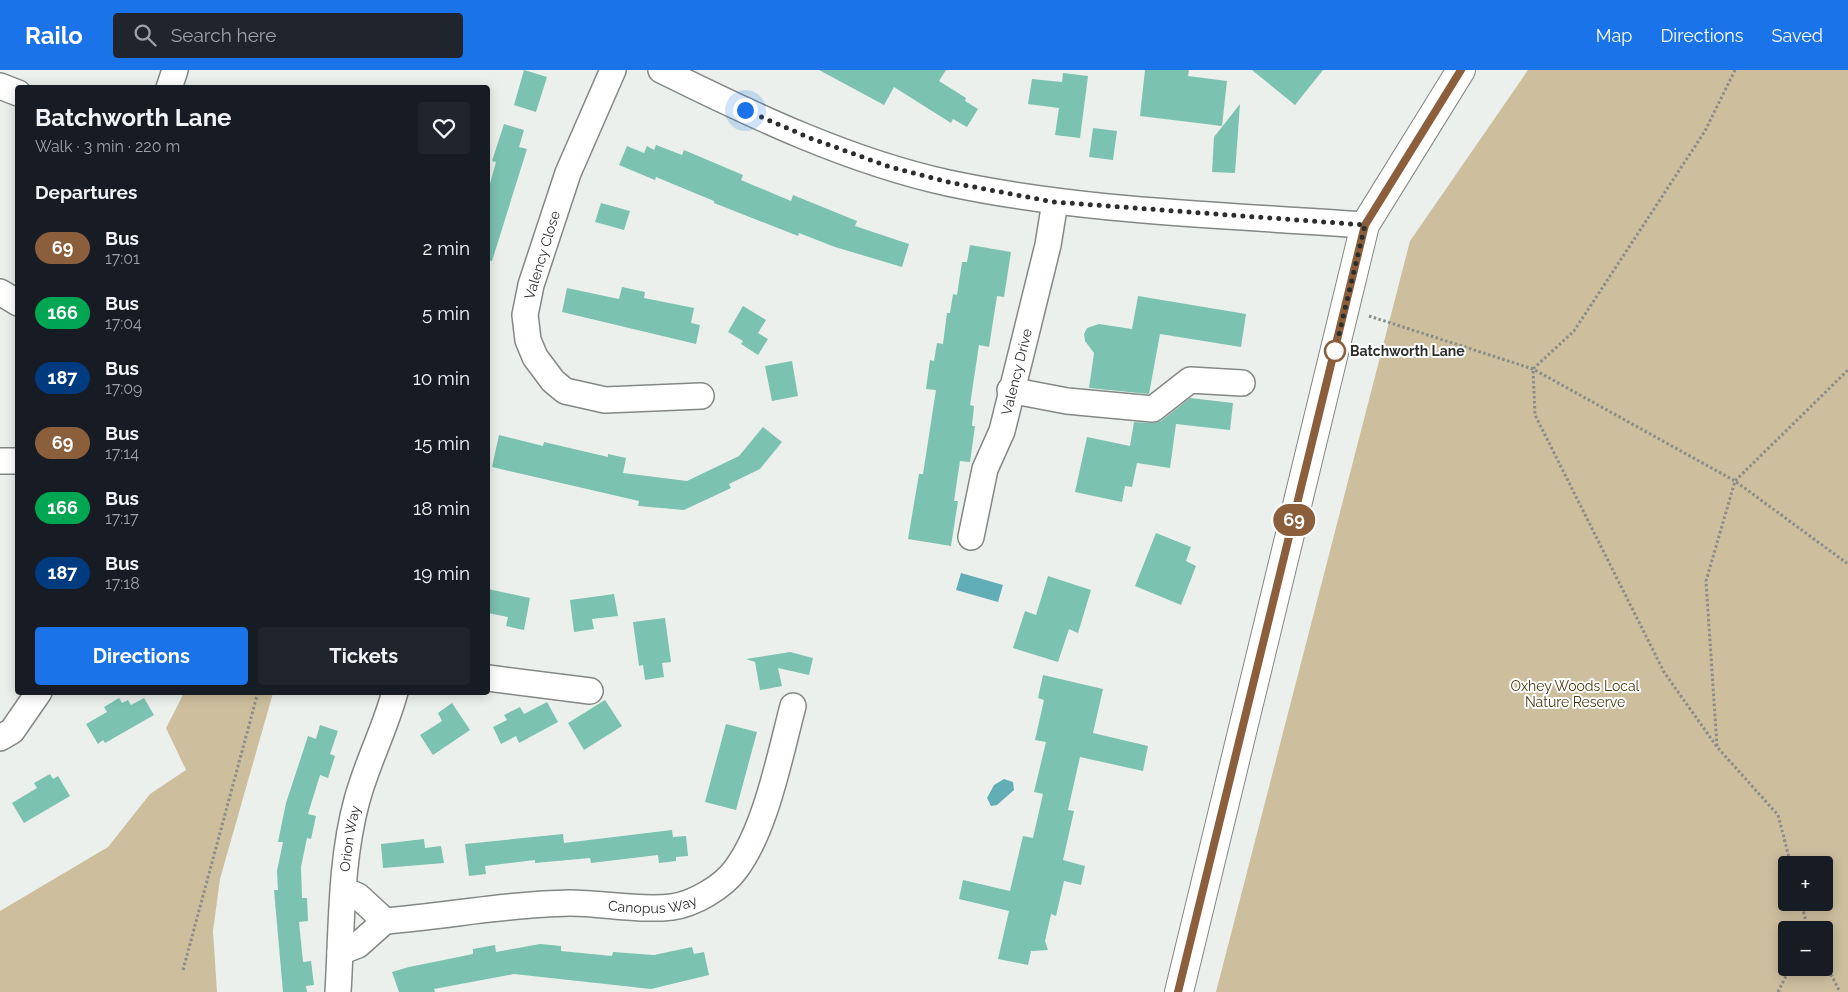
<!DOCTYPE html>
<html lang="en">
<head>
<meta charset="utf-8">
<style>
	body { margin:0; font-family:Raleway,sans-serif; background:#20242c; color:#f1f3f6; height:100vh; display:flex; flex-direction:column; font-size:19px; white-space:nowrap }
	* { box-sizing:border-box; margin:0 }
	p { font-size:16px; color:#9ea1a6 }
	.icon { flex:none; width:28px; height:28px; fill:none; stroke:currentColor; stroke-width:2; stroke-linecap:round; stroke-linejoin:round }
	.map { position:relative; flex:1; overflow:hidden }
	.panel { position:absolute; left:15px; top:15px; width:475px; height:610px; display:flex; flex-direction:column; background:#171b24; border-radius:5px; box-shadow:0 2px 12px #0003 }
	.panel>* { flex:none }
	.badge { padding:0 10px; border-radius:16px; font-size:18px; line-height:32px }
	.buttons { position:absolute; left:1778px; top:786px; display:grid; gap:10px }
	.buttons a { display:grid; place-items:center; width:55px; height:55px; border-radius:5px; background:#171b24; box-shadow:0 2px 12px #0003; font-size:25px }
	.you { position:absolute; width:25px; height:25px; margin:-12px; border:4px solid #fff; border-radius:50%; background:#1a73e8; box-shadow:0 0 0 8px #1a73e833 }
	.map>.badge { position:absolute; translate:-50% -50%; box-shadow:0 0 0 2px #fff }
	h2 { padding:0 20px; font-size:19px; line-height:45px }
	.round { display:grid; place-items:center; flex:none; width:52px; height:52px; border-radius:5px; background:#20242c }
	.overview { display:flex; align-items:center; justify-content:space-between; height:85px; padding:0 20px }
	h1 { font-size:24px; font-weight:700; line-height:38px }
	.button { display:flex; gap:10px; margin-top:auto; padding:10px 20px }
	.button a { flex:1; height:58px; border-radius:5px; background:#1a73e8; color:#fff; font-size:20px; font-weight:700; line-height:58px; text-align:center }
	.button a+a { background:#20242c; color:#f1f3f6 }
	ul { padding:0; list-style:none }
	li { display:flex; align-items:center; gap:15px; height:65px; padding:0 20px }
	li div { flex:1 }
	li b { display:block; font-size:19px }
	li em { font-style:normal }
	li .badge { min-width:55px; font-weight:700; text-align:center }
	header { display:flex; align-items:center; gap:30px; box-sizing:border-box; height:70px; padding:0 25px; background:#1a73e8; color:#fff }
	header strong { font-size:24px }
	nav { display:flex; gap:28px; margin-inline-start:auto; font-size:18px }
	.search { width:350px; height:45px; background:#20242c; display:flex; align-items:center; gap:12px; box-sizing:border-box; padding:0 18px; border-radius:5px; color:#9ea1a6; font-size:19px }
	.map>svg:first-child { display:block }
	.green { fill:#cdbf9e; fill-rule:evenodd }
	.water { fill:#62aeb7 }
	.building { fill:#7bc2b0 }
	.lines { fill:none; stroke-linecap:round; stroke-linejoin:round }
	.minor-casing { stroke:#838884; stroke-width:28 }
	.major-casing { stroke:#838884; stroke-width:30 }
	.path { stroke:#898c89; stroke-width:3; stroke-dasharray:2.5 2.5; stroke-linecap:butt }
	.minor { stroke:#fff; stroke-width:25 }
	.major { stroke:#fff; stroke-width:28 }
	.line-casing { stroke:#fff; stroke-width:11 }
	.line { stroke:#8b5e3c; stroke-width:8 }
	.walk { stroke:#2c2e2c; stroke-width:5; stroke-dasharray:0 9 }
	.stop-dot { fill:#fff; stroke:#8b5e3c; stroke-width:2.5 }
	.labels { text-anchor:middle; stroke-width:4; stroke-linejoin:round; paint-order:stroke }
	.street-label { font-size:14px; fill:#2c2e2c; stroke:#fff }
	.stop-label { font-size:14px; font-weight:bold; fill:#2c2e2c; stroke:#fff; text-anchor:start }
	.park-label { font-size:14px; fill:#4b3b0e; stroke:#fff }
</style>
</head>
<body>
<header>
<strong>Railo</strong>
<div class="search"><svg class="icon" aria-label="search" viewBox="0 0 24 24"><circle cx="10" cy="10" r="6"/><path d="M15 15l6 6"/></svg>Search here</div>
<nav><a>Map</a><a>Directions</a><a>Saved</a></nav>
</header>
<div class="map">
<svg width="1848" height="922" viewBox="0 0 1848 922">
	<rect width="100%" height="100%" fill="#ecf0ec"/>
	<!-- green -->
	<path class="green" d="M1528,0H1848V922H1216L1410,171ZM1786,795H1824V832H1786ZM1786,860H1824V898H1786Z
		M184,623H273L220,809L213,861L217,922H0V841L108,777L150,724L186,700L166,658Z"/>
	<!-- water -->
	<path class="water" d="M961,503L1003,515L998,532L956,520Z
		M1004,709L1013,712L1014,720L997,735L991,736L987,728L994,715Z"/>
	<!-- building -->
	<path class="building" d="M524,0L547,7L536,42L514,35Z
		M819,0H946L939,11L966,28L965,31L978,39L967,57L953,49L951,53L894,17L884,35Z
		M1145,0H1189L1188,6L1227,11L1222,56L1140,46Z
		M1252,0H1323L1295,35Z
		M1063,3L1088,6L1080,68L1055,65L1059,38L1028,34L1032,9L1062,12Z
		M1240,34L1235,103L1212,102L1214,67Z
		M504,54L524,60L519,77L527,79L492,191L488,190V121L496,92L492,91Z
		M1093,58L1117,61L1113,90L1089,87Z
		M656,75L682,85L684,80L743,105L741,110L791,131L793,125L857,151L855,156L909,174L902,197L835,177L799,163L798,166L714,133V131L656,107L655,110L619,95L627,76L644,83L647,76L654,80Z
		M601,133L630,141L624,160L595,152Z
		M970,175L1011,182L1004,227L997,226L989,277L979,275L970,335L974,336L972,356H975L970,392L960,391L954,431H958L951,476L908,469L919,404H923L936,320L926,319L930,290L934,291L937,273L943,274L947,243H950L953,224L957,225L962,192H967Z
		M622,217L645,222L644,228L694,238L691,253L700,255L696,274L562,242L567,218L619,229Z
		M1138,226L1246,244L1241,277L1160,264L1149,324L1089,318L1094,283L1085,271L1084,264L1087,258L1099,254L1132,259Z
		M743,236L766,250L758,263L768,269L758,285L741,274L743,271L728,262Z
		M792,291L798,326L772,331L765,296Z
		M1190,328L1233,333L1230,360L1176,354L1170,398L1137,393L1132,417L1125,416L1122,432L1075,422L1087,367L1130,376L1134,352L1152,353L1161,351Z
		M763,357L782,372L760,399L729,414L731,418L684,440L638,436L639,431L492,397L499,365L543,376L544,372L608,387V384L626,388L623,403L687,411L739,386Z
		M1156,463L1191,477L1186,491L1196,496L1181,535L1135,516Z
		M1048,506L1091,520L1078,563L1069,559L1058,592L1013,578L1025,541L1036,545Z
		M488,519L530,528L524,560L506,556L508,547L488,543Z
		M614,524L618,546L592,549L594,559L574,562L570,530Z
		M665,548L671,592L662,593L664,607L645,610L643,595L639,596L633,552Z
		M790,582L813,588L809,605L778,598L782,616L760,620L755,592L746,589Z
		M1043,605L1103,619L1093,663L1148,676L1143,701L1080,687L1068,740L1074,741L1063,790L1085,796L1081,815L1064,811L1056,846L1051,844L1045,871L1048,880L1031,881L1028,895L998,889L1009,841L959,829L963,810L1010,821L1023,766L1033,768L1043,724L1034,722L1046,672L1035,670L1044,630L1038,628Z
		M119,628L122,633L128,630L131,635L144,628L154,645L105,673L103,670L98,674L86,654L107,642L104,637Z
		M605,630L622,656L584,680L568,653Z
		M547,632L558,652L519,673L516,666L501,674L493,657L507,650L504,645L520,637L524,644Z
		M452,633L470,660L433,685L420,665L442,651L438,643Z
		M726,654L757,662L736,740L705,732Z
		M320,655L338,661L330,684L335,686L328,708L320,705L308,744L316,746L311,769L307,768L301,797L302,828H307L308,851L299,852L303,892L311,891L314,915L306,916L307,922H283L274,820H278L277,801L283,772H278L286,733L308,666L316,669Z
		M50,704L53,709L58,706L70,726L24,753L12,733L37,718L34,713Z
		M672,760L673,767L686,766L688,786L676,787V791L659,793L658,785L591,793L590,788L535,793V790L485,796L486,804L469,806L465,774L563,764L564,773Z
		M424,769L425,778L441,776L444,793L383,798L381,774Z
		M540,874L561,876V881L612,886L613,882L654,885L692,877L694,884L704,882L709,905L651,919L514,904L434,919L435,922H399L392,902L409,897L473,884V879L495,875L496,882Z"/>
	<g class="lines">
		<!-- minor casing -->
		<g class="minor-casing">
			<g id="minor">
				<path d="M613,0L568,103L531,215L525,245L528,270L535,287L553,311L565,321L605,330L701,326"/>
				<path d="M661,0C752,45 848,91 948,113C1084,142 1227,145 1365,155"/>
				<path d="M0,16L18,23"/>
				<path d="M169,18L175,0"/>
				<path d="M0,222L18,233"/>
				<path d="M1010,320L1067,331L1153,339L1190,310L1242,313"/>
				<path d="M0,391H18"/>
				<path id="s1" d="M971,467L985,399L1002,361L1048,175L1055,132"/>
				<path d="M488,608L590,621"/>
				<path d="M0,668L12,661L39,622"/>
				<path id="s2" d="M344,820L358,826L385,851C447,846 508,834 570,833C603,833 638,841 672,837C694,834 723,817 736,799C766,759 780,685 793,636"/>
				<path d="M340,882L358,875L385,851"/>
				<path id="s3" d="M338,922C342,858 340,792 357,730C367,693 385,659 395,622"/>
			</g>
		</g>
		<!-- major casing -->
		<g class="major-casing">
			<path id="major" d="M1179,922L1365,155L1461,0"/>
		</g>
		<!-- path -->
		<path class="path" d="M1735,0L1705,61L1574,261L1533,299L1535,345L1664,602L1717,677L1778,745L1791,795
			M1369,246L1533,299L1735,411L1848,494
			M1717,676L1706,511L1735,411L1848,300
			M1801,832L1808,860
			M1824,891L1840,922
			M183,900L258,622
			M1778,922L1790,898"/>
		<!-- minor -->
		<use href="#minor" class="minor"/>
		<!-- major -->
		<use href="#major" class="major"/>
	</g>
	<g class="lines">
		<!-- line casing -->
		<g class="line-casing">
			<path id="line" d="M1178,922L1365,155L1461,0"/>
		</g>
		<!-- line -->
		<use href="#line" class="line"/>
		<!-- walk -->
		<path class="walk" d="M745,40L810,68L890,97L948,112L1054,132L1365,155L1335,281"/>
	</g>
	<!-- markers -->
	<circle class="stop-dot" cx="1335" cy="281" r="10"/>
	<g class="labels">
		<!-- street labels -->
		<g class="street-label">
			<text transform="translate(542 185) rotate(-73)" y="5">Valency Close</text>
			<text dy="5" stroke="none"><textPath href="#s1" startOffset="172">Valency Drive</textPath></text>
			<text dy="5" stroke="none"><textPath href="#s3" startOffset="154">Orion Way</textPath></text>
			<text dy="5" stroke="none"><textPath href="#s2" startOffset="321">Canopus Way</textPath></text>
		</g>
		<!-- stop labels -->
		<g class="stop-label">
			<text x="1350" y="286">Batchworth Lane</text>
		</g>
		<!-- park labels -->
		<g class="park-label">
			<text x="1575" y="621">Oxhey Woods Local<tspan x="1575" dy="16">Nature Reserve</tspan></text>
		</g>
	</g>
</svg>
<div class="buttons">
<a>+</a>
<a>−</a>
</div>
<div class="you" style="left:745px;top:40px"></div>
<b class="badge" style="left:1294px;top:450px;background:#8b5e3c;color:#fff">69</b>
<section class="panel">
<div class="overview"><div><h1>Batchworth Lane</h1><p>Walk · 3 min · 220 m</p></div><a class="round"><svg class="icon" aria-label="heart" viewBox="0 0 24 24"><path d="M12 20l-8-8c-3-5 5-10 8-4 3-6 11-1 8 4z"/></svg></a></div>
<h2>Departures</h2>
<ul>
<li><span class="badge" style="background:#8b5e3c;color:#fff">69</span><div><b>Bus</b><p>17:01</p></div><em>2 min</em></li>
<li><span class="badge" style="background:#00a651;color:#fff">166</span><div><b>Bus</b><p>17:04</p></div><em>5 min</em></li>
<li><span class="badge" style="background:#003b80;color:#fff">187</span><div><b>Bus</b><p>17:09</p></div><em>10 min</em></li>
<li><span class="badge" style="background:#8b5e3c;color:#fff">69</span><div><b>Bus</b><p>17:14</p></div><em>15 min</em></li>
<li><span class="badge" style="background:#00a651;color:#fff">166</span><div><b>Bus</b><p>17:17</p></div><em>18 min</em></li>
<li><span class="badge" style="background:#003b80;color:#fff">187</span><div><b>Bus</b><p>17:18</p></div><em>19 min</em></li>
</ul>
<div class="button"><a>Directions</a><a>Tickets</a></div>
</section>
</div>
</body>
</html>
